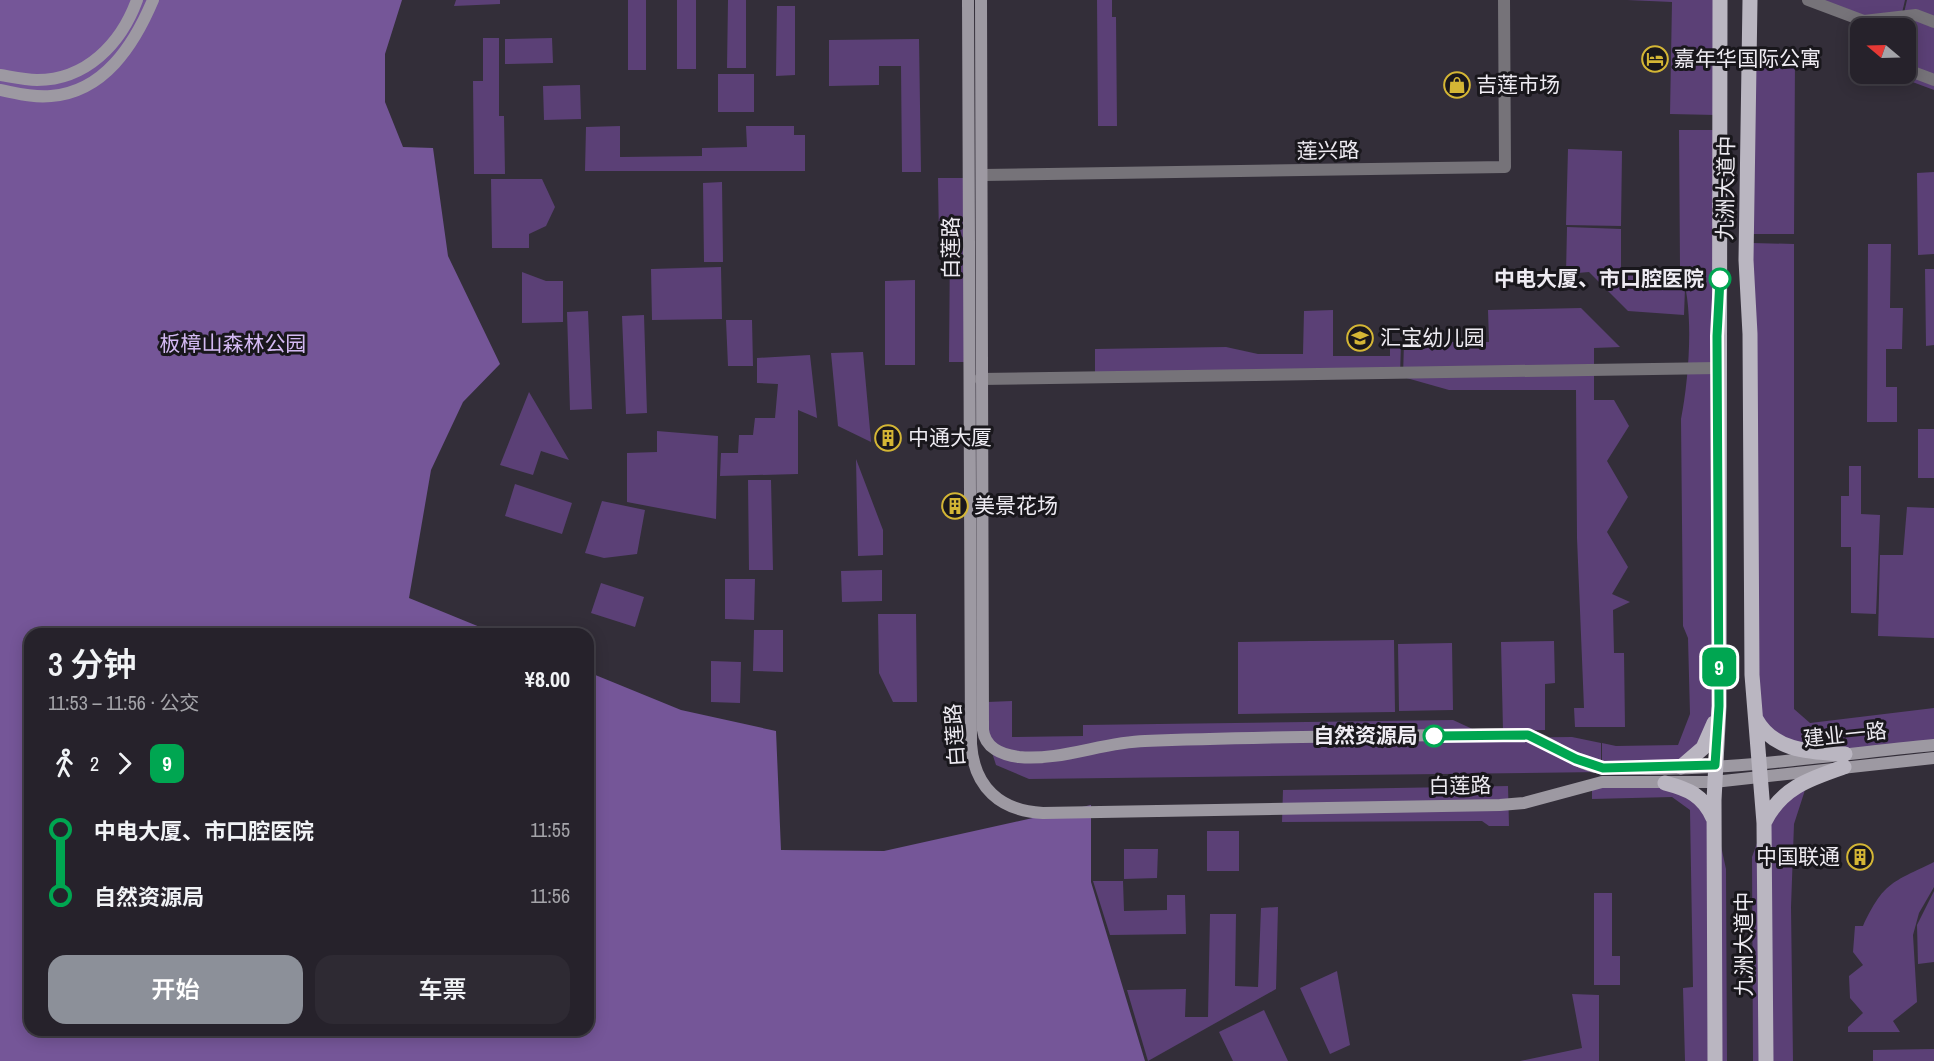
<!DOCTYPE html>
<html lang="zh">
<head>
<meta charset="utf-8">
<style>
	body { margin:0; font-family:"Archivo Narrow","Noto Sans SC",sans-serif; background:#2e2a33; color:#f1f3f6; height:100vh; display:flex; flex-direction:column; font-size:22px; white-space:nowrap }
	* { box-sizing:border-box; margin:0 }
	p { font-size:20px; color:#a4a4a9 }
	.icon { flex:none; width:33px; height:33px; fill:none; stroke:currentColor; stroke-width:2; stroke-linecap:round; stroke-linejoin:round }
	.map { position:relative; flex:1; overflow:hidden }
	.panel { position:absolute; left:24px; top:628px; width:570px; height:408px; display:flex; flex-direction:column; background:#26222b; border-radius:18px; box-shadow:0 3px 15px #0003,0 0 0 2px #423f47 }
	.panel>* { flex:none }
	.badge { padding:0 12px; border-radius:9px; font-size:21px; line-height:39px }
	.needle { width:39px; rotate:289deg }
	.controls { position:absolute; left:1850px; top:18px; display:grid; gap:12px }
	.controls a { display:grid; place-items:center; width:66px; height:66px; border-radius:12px; background:#26222b; box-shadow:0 3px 15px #0003,0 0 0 2px #423f47; font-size:30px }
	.map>.badge { position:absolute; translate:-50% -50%; box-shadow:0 0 0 3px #fff }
	.legs { display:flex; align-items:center; gap:9px; height:66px; padding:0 24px; font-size:20px }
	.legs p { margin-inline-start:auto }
	.head { display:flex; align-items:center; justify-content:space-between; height:102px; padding:0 24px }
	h1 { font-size:33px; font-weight:600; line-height:45px }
	.action { display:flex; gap:12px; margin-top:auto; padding:12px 24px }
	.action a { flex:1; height:69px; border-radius:18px; background:#8c9099; color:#fff; font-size:24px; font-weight:600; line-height:69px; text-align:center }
	.action a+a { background:#2e2a33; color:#f1f3f6 }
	ul { padding:0 24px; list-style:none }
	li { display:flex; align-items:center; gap:21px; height:66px; font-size:22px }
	li i { display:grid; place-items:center; width:9px; height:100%; margin:0 8px; background:currentColor }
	li i::after { content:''; width:15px; height:15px; margin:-8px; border:4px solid; border-radius:50%; background:#26222b }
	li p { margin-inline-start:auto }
	li:first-child i { background:linear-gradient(#0000 50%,currentColor 0) }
	li:last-child i { background:linear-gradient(currentColor 50%,#0000 0) }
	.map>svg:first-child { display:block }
	.green { fill:#5b4076 }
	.forest { fill:#755698 }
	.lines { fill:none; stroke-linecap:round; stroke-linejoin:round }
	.street { stroke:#767379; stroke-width:12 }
	.secondary { stroke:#9d99a2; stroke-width:12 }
	.primary { stroke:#bab6c1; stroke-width:15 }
	.line-1-casing { stroke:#fff; stroke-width:14 }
	.line-1 { stroke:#00a651; stroke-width:9 }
	.stop-1-dot { fill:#fff; stroke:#00a651; stroke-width:3 }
	.labels { text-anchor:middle; stroke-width:6; stroke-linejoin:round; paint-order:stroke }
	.poi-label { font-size:21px; fill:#eeebf2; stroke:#19171c; text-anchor:start }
	.street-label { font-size:21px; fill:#eeebf2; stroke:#19171c }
	.stop-label { font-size:21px; font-weight:bold; fill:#eeebf2; stroke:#19171c; text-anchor:end }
	.park-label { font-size:21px; fill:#d4baf3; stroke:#19171c }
</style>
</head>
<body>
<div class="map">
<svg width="1934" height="1061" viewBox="0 0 1934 1061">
	<rect width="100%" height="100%" fill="#332e39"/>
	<!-- green -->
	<path class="green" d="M456,0H500V4L454,6Z
		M628,0H646V70H628Z
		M677,0H696V69H677Z
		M728,0H746V68H727Z
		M1097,0H1112V17H1116L1117,126H1098Z
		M1627,0H1713L1716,115L1670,114L1672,2Z
		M1819,0H1905L1902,13L1865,18Z
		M1907,0H1934V19L1904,13Z
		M777,6H795V75L776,76Z
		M1917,19L1934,25V90L1891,74H1905V28H1873L1870,23Z
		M483,38H499V116H504L505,174H474L473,81H483Z
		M552,38L553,63L505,64V39Z
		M919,39L921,172H902L901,66H879V85L829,86V40Z
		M1754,58H1795L1794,234H1753Z
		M718,74H754V112H718Z
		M580,85L581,119L544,120L543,86Z
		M620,126V157L702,156V148L747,147L746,126H794V135H805V171H585L586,127Z
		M1679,130H1719L1724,684L1710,732L1680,766L1602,772V743L1616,746L1678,745L1690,714L1688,638L1683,626L1681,419C1689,379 1695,305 1680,269Z
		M1568,149L1622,151L1621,226L1566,225Z
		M1934,172V254L1918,255L1917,173Z
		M938,178H967V362H949L950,240L939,239Z
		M491,179H542L555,207L546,226L529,234V248H492Z
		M722,182L723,262H704L703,183Z
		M1567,227L1621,229V269L1678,270L1685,288L1684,315L1628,311L1589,272L1566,274Z
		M1752,243L1794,244V709L1810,723L1934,708V741C1894,745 1813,760 1779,738C1771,732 1765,720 1759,713Z
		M1868,244H1891L1890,308H1903L1902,349H1886V387H1897V422H1867Z
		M721,267L722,319L652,320L651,269Z
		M1925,269H1934V345L1926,346Z
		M522,272L546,281H563V322L522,323Z
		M915,280V365H885V281Z
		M1581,308L1620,347L1594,348V400H1614L1629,426L1607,461L1628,497L1607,532L1628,567L1612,594L1630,602L1613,610L1614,653H1624L1625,727H1575L1574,708H1584L1577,538L1576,390H1449L1403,377L1404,342H1489L1488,310Z
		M1333,310V356H1390V342H1401L1400,377L1095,379V349L1226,347L1258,354H1303L1304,311Z
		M588,311L592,409L570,410L567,312Z
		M644,315L647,413L626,414L622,316Z
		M726,320H752L753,366H728Z
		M863,352L871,441V442L838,426L831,353Z
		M810,355L817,418L798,410V474L720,476L721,453H738L739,435H753L755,418H775L778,384L757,383V358Z
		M529,392L569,460L541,451L533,475L500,465Z
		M1918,429H1934V478H1918Z
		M657,431L718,436L716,519L627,502V453L657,452Z
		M856,459L883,530V555L858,556Z
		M1849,466H1861V514L1880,515L1876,614L1851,613V547H1841V496H1849Z
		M748,480H771L773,570H749Z
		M515,484L572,503L562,534L505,516Z
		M602,501L645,510L637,554L604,558L585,553Z
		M1907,507L1934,508V638L1878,636L1880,555H1903Z
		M882,570V601L842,602L841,571Z
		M725,579H755L754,620L725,619Z
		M601,583L644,597L635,627L591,613Z
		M916,614L917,702H893L879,673L878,614Z
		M754,630H783V672L753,671Z
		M1394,640L1395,712L1238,714V642Z
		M1554,641L1555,683L1545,684V730L1503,731L1501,642Z
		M1452,643L1453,710L1399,711L1398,644Z
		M711,661L741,662L740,703L711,702Z
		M1012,701V737L1083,736V725L1453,720L1492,738L1572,737L1601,743V772L1029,779L996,765L986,734L987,702Z
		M1665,783L1693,792L1719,837L1726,869L1727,1061H1685L1683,988L1693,987L1690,810L1672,797L1592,799V785Z
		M1508,786L1509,826H1489L1482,821L1282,822L1283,790Z
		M1805,790L1794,824L1791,907L1793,1061H1753L1752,857L1761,832L1783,797Z
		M1207,831H1239V871H1207Z
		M1124,849H1158L1157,878L1124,879Z
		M1934,862V887L1919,913L1913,935L1917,1002L1893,1021L1900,1032H1848V1027L1863,1013L1850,998L1849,976L1863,965L1853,952L1855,926H1863C1884,882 1891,883 1934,862Z
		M1093,881H1123L1124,911L1167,910V895H1185L1186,934L1110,935Z
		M1934,891V962L1918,964L1917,925Z
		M1594,893H1612V956H1620V985H1594Z
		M1278,907L1276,989L1148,1061L1127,990L1186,989L1185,1017H1208L1210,914H1236L1235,986L1258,987L1261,908Z
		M1337,971L1350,1045L1330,1054L1300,988Z
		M1572,994L1599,995V1061H1520L1582,1048Z
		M1264,1010L1288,1061H1233L1219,1032Z
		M1934,1049V1061H1873V1050Z"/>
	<!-- forest -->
	<path class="forest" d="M0,0H402L385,54V102L403,147L433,148L448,256L500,364L463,402L431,470L409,598L497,634H30V1030H588V672L681,710L776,731L781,850L884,851L1091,805V882L1145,1061H0Z"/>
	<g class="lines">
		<!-- street -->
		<path class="street" d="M1808,0L1864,21L1916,15L1934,22
			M1905,69L1934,80
			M983,175L1505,167L1504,0
			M980,379L1718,368"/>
		<!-- secondary -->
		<path class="secondary" d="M968,0L971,744C974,787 1000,811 1043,813L1500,805L1524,803L1602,782H1714L1934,758
			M981,0L983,730C985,748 1002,755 1019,757C1061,761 1103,742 1145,741C1269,736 1393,736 1517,734C1550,735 1572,767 1605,768C1715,774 1826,755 1934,745
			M0,75C12,77 25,80 37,80C86,80 121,44 137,0
			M0,90C16,93 34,98 51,96C104,92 134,45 153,0"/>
		<!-- primary -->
		<path class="primary" d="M1750,0L1746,260L1750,334L1752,675L1764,823L1766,1061
			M1756,719C1774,752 1812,752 1845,754
			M1681,767L1703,748L1714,723
			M1665,783C1688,789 1703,795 1713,818
			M1764,823C1781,788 1809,779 1844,767
			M1715,1061L1714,800L1719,706L1720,0"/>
	</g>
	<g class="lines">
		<!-- line-1 casing -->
		<g class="line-1-casing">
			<path id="line-1" d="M1434,736L1528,735L1576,759L1603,768L1715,765L1719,706L1717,336L1720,279"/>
		</g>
		<!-- line-1 -->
		<use href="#line-1" class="line-1"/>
	</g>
	<!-- icons -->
	<defs>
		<g id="hotel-ring" transform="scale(1.35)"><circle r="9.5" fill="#19171c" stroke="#d4b635" stroke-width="1.5"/><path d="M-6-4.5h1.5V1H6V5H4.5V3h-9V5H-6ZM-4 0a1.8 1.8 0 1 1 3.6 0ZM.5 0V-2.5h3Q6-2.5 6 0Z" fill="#d4b635"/></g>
		<g id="shop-ring" transform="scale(1.35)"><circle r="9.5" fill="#19171c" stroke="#d4b635" stroke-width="1.5"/><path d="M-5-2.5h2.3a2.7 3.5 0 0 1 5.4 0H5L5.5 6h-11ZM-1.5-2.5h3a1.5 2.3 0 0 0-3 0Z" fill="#d4b635"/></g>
		<g id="school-ring" transform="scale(1.35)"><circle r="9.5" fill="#19171c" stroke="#d4b635" stroke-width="1.5"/><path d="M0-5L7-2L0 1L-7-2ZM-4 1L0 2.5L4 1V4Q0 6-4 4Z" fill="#d4b635"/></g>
		<g id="building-ring" transform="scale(1.35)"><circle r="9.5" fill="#19171c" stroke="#d4b635" stroke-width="1.5"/><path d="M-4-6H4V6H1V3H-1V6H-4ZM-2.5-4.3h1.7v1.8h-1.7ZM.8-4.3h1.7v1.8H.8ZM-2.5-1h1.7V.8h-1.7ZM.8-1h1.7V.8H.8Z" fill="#d4b635"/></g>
	</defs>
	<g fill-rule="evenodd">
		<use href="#hotel-ring" x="1655" y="59"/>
		<use href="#shop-ring" x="1457" y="85"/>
		<use href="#school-ring" x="1360" y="338"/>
		<use href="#building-ring" x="888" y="438"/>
		<use href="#building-ring" x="955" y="506"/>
		<use href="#building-ring" x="1860" y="857"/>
	</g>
	<!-- markers -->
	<g class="stop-1-dot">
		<circle cx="1720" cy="279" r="10"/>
		<circle cx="1434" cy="736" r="10"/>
	</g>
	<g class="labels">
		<!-- poi labels -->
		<g class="poi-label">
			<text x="1674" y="66">嘉年华国际公寓</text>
			<text x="1476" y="92">吉莲市场</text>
			<text x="1380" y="345">汇宝幼儿园</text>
			<text x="908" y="445">中通大厦</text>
			<text x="974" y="513">美景花场</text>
			<text x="1840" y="864" text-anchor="end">中国联通</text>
		</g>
		<!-- street labels -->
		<g class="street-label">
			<text transform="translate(1328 151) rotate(-1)" y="7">莲兴路</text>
			<text transform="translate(1726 188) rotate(-89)" y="7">九洲大道中</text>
			<text transform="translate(951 248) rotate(-90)" y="7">白莲路</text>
			<text transform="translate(955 735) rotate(-94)" y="7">白莲路</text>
			<text transform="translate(1845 735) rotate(-6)" y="7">建业一路</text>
			<text transform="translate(1460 786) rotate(-1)" y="7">白莲路</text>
			<text transform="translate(1744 944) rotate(-90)" y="7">九洲大道中</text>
		</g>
		<!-- stop labels -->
		<g class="stop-label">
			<text x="1704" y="286">中电大厦、市口腔医院</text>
			<text x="1418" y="743">自然资源局</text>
		</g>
		<!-- park labels -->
		<g class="park-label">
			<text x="233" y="351">板樟山森林公园</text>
		</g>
	</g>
</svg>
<div class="controls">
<a><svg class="needle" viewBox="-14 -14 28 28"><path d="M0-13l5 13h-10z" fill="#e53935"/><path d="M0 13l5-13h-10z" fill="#a4a4a9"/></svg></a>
</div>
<b class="badge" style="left:1719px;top:667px;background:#00a651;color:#fff">9</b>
<section class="panel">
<div class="head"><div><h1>3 分钟</h1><p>11:53 – 11:56 · 公交</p></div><b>¥8.00</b></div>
<div class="legs"><svg class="icon" aria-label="walk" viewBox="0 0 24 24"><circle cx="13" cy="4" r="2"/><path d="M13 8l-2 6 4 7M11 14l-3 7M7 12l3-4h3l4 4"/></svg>2<svg class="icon" aria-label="forward" viewBox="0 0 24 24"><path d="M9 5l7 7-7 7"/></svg><b class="badge" style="background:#00a651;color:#fff">9</b></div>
<ul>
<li><i style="color:#00a651"></i><b>中电大厦、市口腔医院</b><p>11:55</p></li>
<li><i style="color:#00a651"></i><b>自然资源局</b><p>11:56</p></li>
</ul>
<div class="action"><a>开始</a><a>车票</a></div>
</section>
</div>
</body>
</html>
